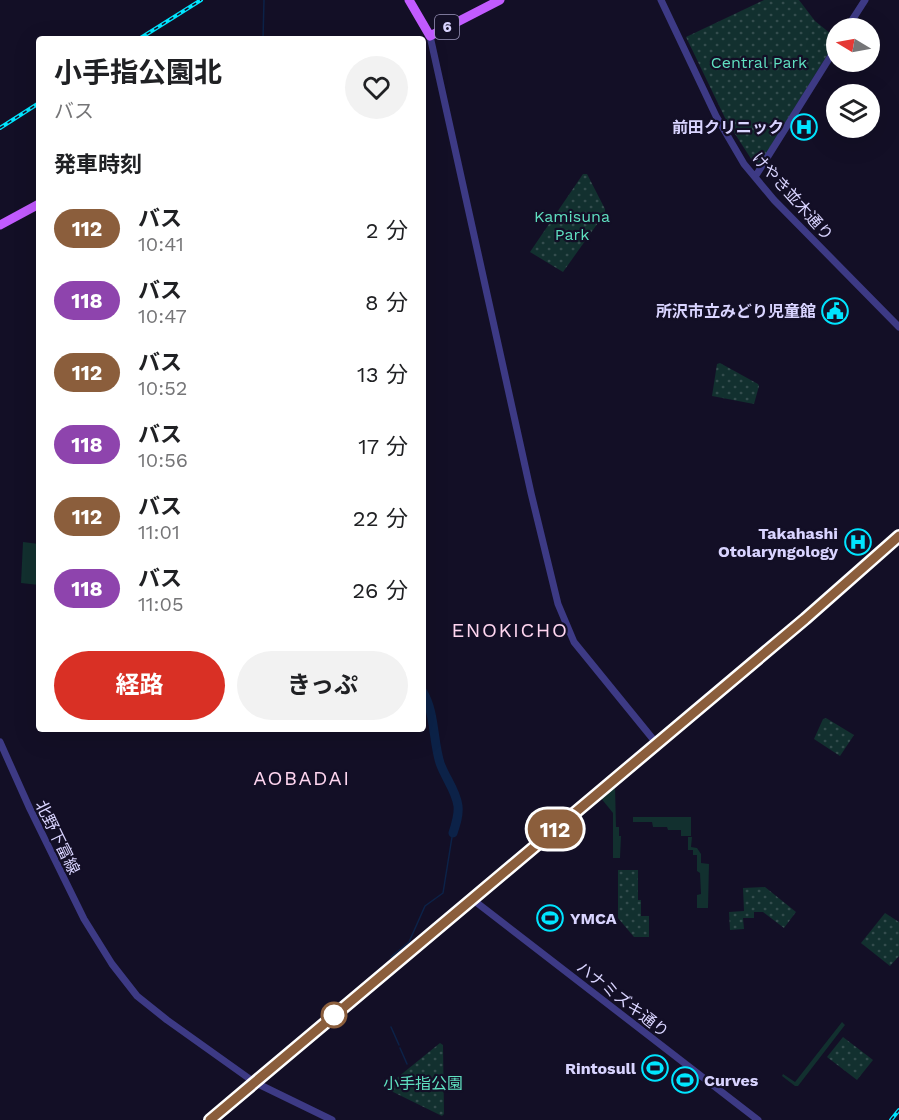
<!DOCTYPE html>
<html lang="ja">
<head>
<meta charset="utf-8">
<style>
	body { margin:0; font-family:"Work Sans","Noto Sans JP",sans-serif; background:#f2f2f2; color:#202124; height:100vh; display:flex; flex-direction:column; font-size:22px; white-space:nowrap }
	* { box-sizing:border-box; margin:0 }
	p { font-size:20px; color:#757577 }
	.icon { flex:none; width:33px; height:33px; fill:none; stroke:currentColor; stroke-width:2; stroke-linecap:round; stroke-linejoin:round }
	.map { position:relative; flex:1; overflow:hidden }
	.side { position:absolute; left:36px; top:36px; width:390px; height:696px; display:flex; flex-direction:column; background:#fff; border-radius:6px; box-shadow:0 6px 24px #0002 }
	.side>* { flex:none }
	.badge { padding:0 12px; border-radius:20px; font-size:21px; line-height:39px }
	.needle { width:39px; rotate:280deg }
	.controls { position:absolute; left:826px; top:18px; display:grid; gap:12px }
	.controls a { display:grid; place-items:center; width:54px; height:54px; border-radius:50%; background:#fff; box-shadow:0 6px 24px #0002; font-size:30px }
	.map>.badge { position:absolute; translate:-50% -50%; box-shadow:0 0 0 3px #fff }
	h2 { padding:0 18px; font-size:22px; line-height:54px }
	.round { display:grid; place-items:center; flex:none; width:63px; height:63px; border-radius:32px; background:#f2f2f2 }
	.head { display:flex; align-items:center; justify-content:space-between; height:102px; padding:0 18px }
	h1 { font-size:28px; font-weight:700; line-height:45px }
	.cta { display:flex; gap:12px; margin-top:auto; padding:12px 18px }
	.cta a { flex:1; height:69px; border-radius:36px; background:#d93025; color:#fff; font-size:24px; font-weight:700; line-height:69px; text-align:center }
	.cta a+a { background:#f2f2f2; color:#202124 }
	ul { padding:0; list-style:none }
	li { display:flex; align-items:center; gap:18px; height:72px; padding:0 18px }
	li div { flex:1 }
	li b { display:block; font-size:22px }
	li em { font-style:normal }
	li .badge { min-width:66px; font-weight:700; text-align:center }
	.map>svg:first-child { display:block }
	.park { fill:url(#park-dots) }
	.garden { fill:#12302f }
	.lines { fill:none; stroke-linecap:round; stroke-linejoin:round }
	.stream { stroke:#0c2248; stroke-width:1.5 }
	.river { stroke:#0c2248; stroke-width:9 }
	.minor { stroke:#3d3a85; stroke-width:7 }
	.major { stroke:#c25bff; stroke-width:9 }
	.highway { stroke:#ff4fa3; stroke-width:10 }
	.rail-casing { stroke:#00e5ff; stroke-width:4 }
	.rail { stroke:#130f26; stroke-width:1.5; stroke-dasharray:4.5; stroke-linecap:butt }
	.line-casing { stroke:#fff; stroke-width:14 }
	.line { stroke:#8b5e3c; stroke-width:9 }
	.stop-dot { fill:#fff; stroke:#8b5e3c; stroke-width:3 }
	.labels { text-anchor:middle; stroke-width:4.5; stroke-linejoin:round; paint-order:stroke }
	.shield { fill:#130f26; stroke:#9e99be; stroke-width:1.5 }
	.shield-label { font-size:15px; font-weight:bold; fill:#d9d4ff }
	.park-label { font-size:16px; fill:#5fe0c0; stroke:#130f26 }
	.poi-label { font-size:16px; font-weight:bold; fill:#d9d4ff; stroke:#130f26; text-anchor:end }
	.street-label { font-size:16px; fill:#d9d4ff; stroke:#130f26 }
	.quarter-label { font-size:20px; letter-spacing:1.5px; fill:#ffd6f0; stroke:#130f26 }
</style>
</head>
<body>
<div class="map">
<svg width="899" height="1120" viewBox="0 0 899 1120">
	<defs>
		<pattern id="park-dots" width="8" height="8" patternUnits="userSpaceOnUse" patternTransform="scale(1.5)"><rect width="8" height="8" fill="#12302f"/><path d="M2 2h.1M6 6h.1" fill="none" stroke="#344d4e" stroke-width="1.8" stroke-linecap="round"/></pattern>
	</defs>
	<rect width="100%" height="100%" fill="#130f26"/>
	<!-- park -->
	<path class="park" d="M764,0H799L815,21L836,38V41L757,168L726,120L686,37Z
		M583,174H587L605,209V213L563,272L530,252Z
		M720,363L758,384L759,386L754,404L712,396L717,364Z
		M826,718L854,735L840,756L814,739L823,719Z
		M618,870H638V900H641V916H649V937H634L618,918Z
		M765,887L796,912L784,928L763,912H754V918H743L744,929L730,930L729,912L744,911L743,888Z
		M885,913L899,922V956L890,966L861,943Z
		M843,1037L873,1060L857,1080L827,1057Z
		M440,1043L443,1045L444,1114L442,1116L387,1089V1086Z"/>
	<!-- garden -->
	<path class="garden" d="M23,542L39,544V585L21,583Z
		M615,785L616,827H619V836H621L620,858H613V813L600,797Z
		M633,817H691V836H681V830H668L667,827H653L652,822H633Z
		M688,837H692L691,847L697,848L701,854V863L709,864L708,908H697V895L701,894L700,873L697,871V855H693V850H688Z
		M842,1022L845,1025L798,1086H795L782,1076L783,1074L795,1082Z"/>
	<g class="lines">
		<!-- stream -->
		<path class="stream" d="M263,39L264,0
			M391,957L409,942L425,906L443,893L452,837
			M391,1027L399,1045
			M400,1048L407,1064"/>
		<!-- river -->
		<path class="river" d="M423,692C435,712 433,741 440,763C445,778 456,790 458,806C459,815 456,824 453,833"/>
		<!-- minor -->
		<path class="minor" d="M661,0L716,116L744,164L774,200L899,327
			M847,28L865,0
			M430,36L531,493L558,604L574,642L657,744
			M755,177L837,46
			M0,742L30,809L84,919L112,964L137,996L167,1020L254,1082L332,1120
			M472,899L758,1120"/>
		<!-- major -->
		<path class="major" d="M409,0L430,36L500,0
			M0,225L39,204"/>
		<!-- highway -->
		<path class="highway" d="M210,1120L816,609L899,536"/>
		<!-- rail casing -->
		<g class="rail-casing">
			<path id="rail" d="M139,39L201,0
				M0,128L39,103
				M891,1120L899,1110"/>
		</g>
		<!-- rail -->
		<use href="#rail" class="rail"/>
	</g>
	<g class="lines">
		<!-- line casing -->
		<g class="line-casing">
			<path id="line" d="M210,1120L805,619L899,536"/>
		</g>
		<!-- line -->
		<use href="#line" class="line"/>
	</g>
	<!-- icons -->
	<defs>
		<g id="hospital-ring" transform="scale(1.35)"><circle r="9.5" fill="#130f26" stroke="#00e5ff" stroke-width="1.5"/><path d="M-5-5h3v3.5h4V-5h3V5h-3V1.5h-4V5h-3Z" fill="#00e5ff"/></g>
		<g id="civic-ring" transform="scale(1.35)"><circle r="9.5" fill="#130f26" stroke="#00e5ff" stroke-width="1.5"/><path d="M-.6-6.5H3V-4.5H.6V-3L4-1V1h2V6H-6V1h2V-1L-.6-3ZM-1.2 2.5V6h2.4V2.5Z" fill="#00e5ff"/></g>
		<g id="stadium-ring" transform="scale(1.35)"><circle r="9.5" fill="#130f26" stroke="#00e5ff" stroke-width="1.5"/><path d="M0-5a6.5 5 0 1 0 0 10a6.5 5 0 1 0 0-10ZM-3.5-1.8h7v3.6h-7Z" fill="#00e5ff"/></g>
	</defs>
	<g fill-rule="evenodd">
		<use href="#hospital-ring" x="804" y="127"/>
		<use href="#civic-ring" x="835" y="311"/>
		<use href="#hospital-ring" x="858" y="542"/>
		<use href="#stadium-ring" x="550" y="918"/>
		<use href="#stadium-ring" x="655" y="1068"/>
		<use href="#stadium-ring" x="685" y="1080"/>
	</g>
	<!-- markers -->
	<circle class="stop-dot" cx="334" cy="1015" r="12"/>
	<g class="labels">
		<!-- shield labels -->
		<rect class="shield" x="435" y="15" width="24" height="24" rx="4.5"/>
		<g class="shield-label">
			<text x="447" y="32">6</text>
		</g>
		<!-- park labels -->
		<g class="park-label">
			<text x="759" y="68">Central Park</text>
			<text x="572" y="222">Kamisuna<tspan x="572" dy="18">Park</tspan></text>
			<text x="423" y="1089">小手指公園</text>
		</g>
		<!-- poi labels -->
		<g class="poi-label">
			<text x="784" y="133">前田クリニック</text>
			<text x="816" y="317">所沢市立みどり児童館</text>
			<text x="838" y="539">Takahashi<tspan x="838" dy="18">Otolaryngology</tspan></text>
			<text x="570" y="924" text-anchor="start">YMCA</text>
			<text x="636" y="1074">Rintosull</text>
			<text x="704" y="1086" text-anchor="start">Curves</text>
		</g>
		<!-- street labels -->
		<g class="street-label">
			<text transform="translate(793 196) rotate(48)" y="6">けやき並木通り</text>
			<text transform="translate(58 837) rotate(64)" y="6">北野下富線</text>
			<text transform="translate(623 999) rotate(38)" y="6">ハナミズキ通り</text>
		</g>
		<!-- quarter labels -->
		<g class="quarter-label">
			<text x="510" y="637">ENOKICHO</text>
			<text x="302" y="785">AOBADAI</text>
		</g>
	</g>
</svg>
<div class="controls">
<a><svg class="needle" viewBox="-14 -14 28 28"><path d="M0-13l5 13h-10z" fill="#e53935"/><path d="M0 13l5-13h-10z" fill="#757577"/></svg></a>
<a><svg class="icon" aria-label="layers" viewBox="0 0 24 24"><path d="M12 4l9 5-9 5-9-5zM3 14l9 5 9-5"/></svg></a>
</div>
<b class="badge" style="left:555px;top:829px;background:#8b5e3c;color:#fff">112</b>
<section class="side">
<div class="head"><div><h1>小手指公園北</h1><p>バス</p></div><a class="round"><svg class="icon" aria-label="heart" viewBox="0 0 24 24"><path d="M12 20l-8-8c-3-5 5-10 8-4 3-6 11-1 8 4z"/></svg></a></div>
<h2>発車時刻</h2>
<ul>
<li><span class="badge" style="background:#8b5e3c;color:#fff">112</span><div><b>バス</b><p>10:41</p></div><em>2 分</em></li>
<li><span class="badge" style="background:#8e44ad;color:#fff">118</span><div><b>バス</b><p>10:47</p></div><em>8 分</em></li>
<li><span class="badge" style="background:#8b5e3c;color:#fff">112</span><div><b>バス</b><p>10:52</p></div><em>13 分</em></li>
<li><span class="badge" style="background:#8e44ad;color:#fff">118</span><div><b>バス</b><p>10:56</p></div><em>17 分</em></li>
<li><span class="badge" style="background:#8b5e3c;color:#fff">112</span><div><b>バス</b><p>11:01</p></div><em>22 分</em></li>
<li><span class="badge" style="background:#8e44ad;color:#fff">118</span><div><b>バス</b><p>11:05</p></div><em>26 分</em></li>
</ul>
<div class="cta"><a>経路</a><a>きっぷ</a></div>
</section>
</div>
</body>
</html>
